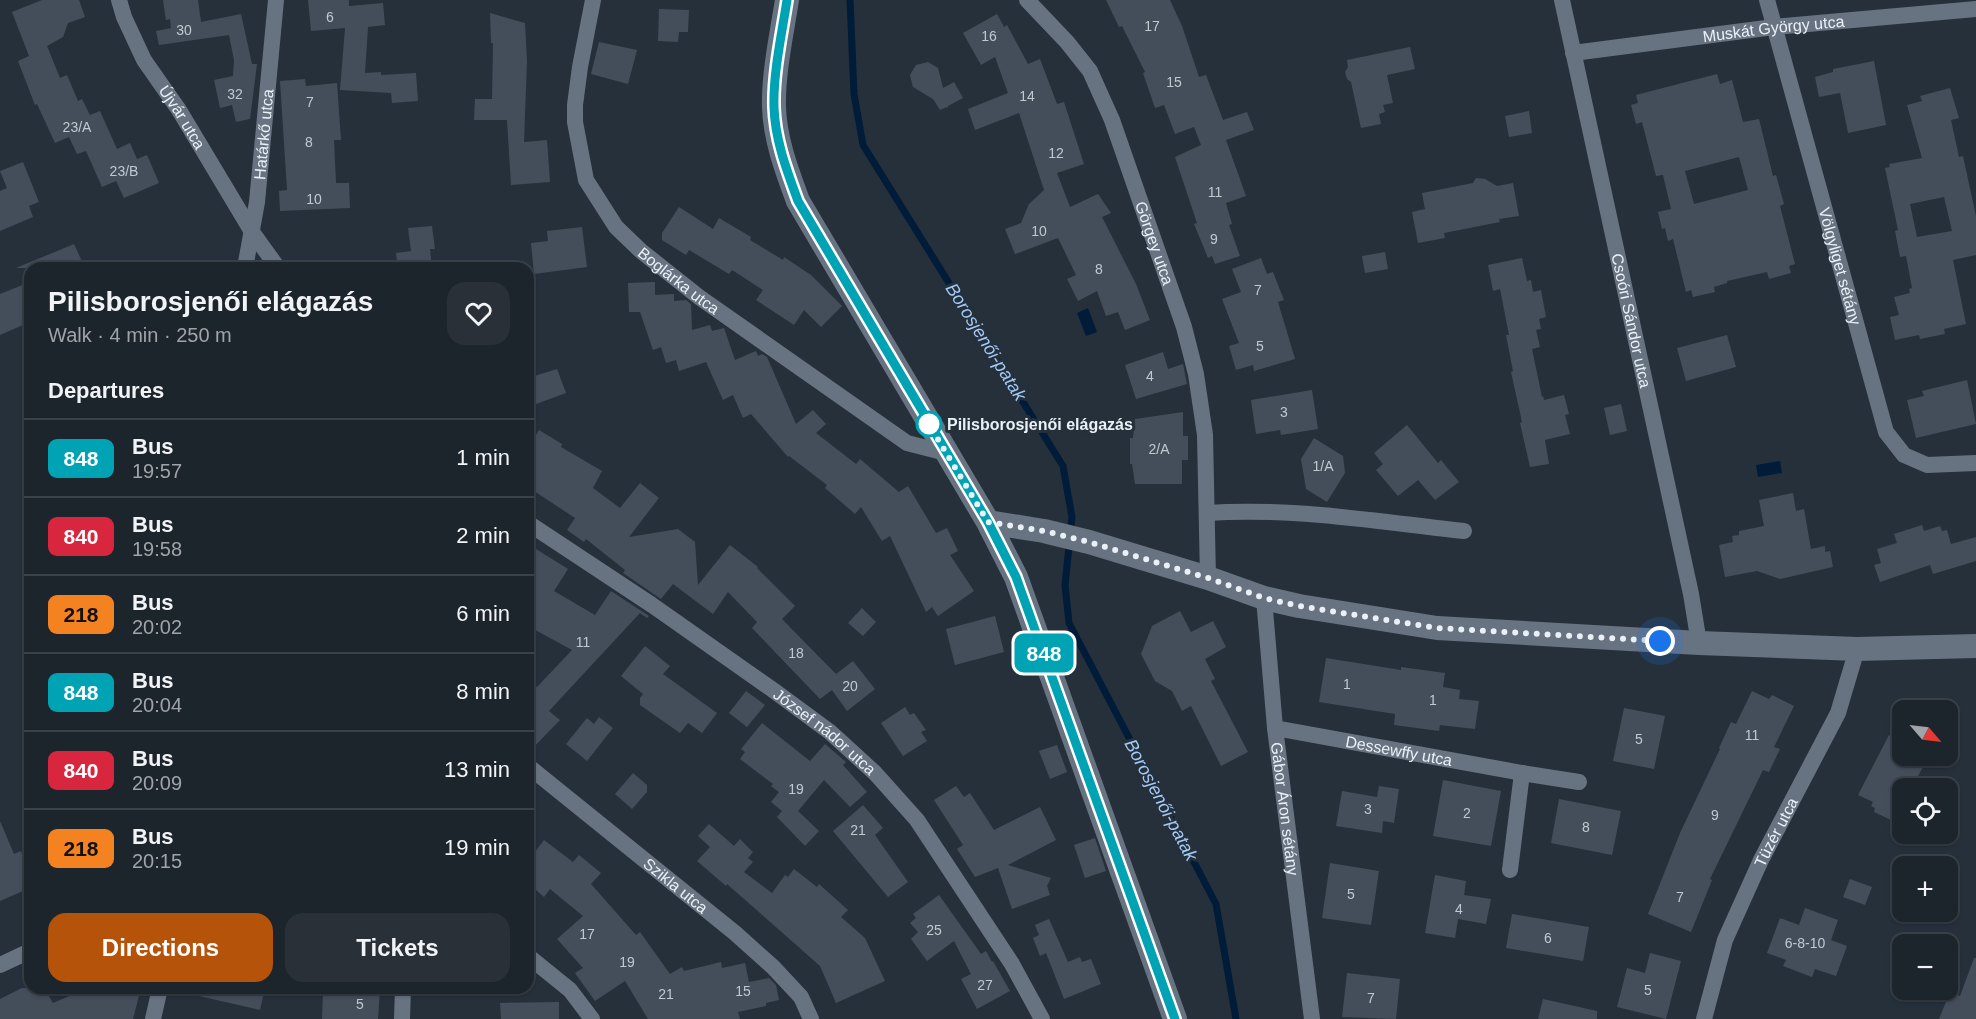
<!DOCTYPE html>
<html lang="en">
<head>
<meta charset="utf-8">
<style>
	body { margin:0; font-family:Helvetica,sans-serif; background:#293038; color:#f1f3f6; height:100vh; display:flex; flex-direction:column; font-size:22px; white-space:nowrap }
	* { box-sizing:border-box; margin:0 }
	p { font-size:20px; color:#a0a4a9 }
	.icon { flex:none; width:33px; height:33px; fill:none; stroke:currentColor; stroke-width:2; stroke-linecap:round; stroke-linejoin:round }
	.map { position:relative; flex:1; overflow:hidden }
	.side { position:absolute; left:24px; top:262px; width:510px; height:732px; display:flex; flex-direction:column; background:#1c242c; border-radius:18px; box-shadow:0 2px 4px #0004,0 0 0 2px #3a4148 }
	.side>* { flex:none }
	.badge { padding:0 12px; border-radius:9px; font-size:21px; line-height:39px }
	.needle { width:39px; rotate:118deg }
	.controls { position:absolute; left:1892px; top:700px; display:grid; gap:12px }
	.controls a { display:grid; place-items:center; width:66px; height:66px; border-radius:12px; background:#1c242c; box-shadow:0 2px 4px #0004,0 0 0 2px #3a4148; font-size:30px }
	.you { position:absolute; width:30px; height:30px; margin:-15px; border:4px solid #fff; border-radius:50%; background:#1a73e8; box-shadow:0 0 0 9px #1a73e833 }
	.map>.badge { position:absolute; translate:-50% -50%; box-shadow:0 0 0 3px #fff }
	h2 { padding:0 24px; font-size:22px; line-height:54px }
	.round { display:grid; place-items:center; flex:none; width:63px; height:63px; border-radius:18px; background:#293038 }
	.head { display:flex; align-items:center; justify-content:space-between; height:102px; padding:0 24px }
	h1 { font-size:28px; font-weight:800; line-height:45px }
	.cta { display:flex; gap:12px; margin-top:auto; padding:12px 24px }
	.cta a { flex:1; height:69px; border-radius:18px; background:#b45309; color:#fff; font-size:24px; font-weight:800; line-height:69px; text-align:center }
	.cta a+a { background:#293038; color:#f1f3f6 }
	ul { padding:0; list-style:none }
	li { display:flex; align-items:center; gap:18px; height:78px; padding:0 24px; border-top:2px solid #3a4148 }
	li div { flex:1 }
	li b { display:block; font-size:22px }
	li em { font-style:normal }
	li .badge { min-width:66px; font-weight:700; text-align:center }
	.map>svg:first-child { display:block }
	.water { fill:#001c38 }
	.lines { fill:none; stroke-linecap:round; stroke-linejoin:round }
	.stream { stroke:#001c38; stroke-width:7 }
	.building { fill:#444e5b; fill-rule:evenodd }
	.street { stroke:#687381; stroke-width:16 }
	.secondary { stroke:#687381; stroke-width:24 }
	.line-casing { stroke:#fff; stroke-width:14 }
	.line { stroke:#00a3b4; stroke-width:9 }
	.walk { stroke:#e9f0f7; stroke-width:6; stroke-dasharray:0 10.8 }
	.stop-dot { fill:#fff; stroke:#00a3b4; stroke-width:3 }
	.labels { text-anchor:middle; stroke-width:6; stroke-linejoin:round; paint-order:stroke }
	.number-label { font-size:14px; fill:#c0c8d0 }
	.street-label { font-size:16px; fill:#e9f0f7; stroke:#26303b }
	.stop-label { font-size:16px; font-weight:bold; fill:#e9f0f7; stroke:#26303b; text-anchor:start }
	.water-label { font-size:18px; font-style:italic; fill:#a2caf7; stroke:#26303b }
</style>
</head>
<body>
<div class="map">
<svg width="1976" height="1019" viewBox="0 0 1976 1019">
	<rect width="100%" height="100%" fill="#26303b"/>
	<!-- water -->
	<path class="water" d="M1088,308L1097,332L1086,336L1077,313Z
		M1780,461L1782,473L1758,477L1756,465Z"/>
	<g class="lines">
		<!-- stream -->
		<path class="stream" d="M850,0L854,94L863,145L1063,466L1072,517L1065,585L1069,623L1216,904L1236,1019"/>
	</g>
	<!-- building -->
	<path class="building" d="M42,0H79L85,17L68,23L63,37L47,46L60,78L67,75L78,101L82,99L90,115L100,111L117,149L130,143L137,159L147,155L159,183L124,198L116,181L102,187L86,151L77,154L69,137L55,143L37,104L35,105L18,61L29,56L12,12Z
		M163,0H198L201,22L241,14L252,64H257L250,119L236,122L232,105L220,108L214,80L233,76L234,60L229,35L159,45L156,31L171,28L170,19L166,20Z
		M308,0H349V6L383,3L385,25L368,27L365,73L381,72V75L416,73L418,101L392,103L391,93L340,90L345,28L311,31Z
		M1106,0H1170L1182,26L1199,77L1206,75L1223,120L1247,112L1254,130L1226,140L1246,196L1226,203L1232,224L1229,225L1240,256L1215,264L1212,256L1208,258L1194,224L1197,223L1175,157L1201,145L1194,127L1175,134L1164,105L1155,108L1143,73L1145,72L1122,26L1119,27Z
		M659,9L689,10L688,32H679L678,42L658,41Z
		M490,13L525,23L527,61L524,142L547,140L550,182L511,185L507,120H474L475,99H492L493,43H491Z
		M997,14L1004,27L1007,25L1028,64L1040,59L1057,104L1064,102L1084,164L1057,173L1070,207L1098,194L1111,213L1102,217L1136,284L1150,320L1125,330L1118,312L1106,316L1097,291L1078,301L1067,279L1076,275L1058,238L1015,254L1005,229L1021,223L1029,204L1044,190L1019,113L975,130L968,109L1008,93L995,57L981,65L963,33Z
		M599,42L637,50L628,84L591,74Z
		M1410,47L1415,69L1387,75L1393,103L1383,105L1385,112L1379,114L1381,124L1361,128L1351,82L1347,79L1345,72L1348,67L1347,60Z
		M1874,61L1886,125L1848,133L1840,93L1819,97L1815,77L1833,72V69Z
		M928,62L938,68L943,88L954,82L963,98L948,106V108L947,107L940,110L933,99L913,87L910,75L916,65Z
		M1717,74L1720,84L1732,80L1743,122L1759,119L1773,176L1776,175L1784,204L1780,206L1795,264L1789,266L1791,273L1769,279L1767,272L1727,281V283L1714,287L1715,292L1693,297L1691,290L1686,292L1673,239L1668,241L1665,228L1662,229L1658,212L1671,209L1663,175L1656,176L1642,122L1636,124L1631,105L1638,103L1636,95ZM1739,157L1748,190L1694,204L1685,171Z
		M305,79L306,86L337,83L341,140H334L336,183H349L350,208L280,211L279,191L287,190L280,81Z
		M1950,88L1959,118L1951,120L1959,157L1963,156L1976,216V255L1953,260L1966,324L1944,329L1945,334L1920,339L1919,335L1895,340L1890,317L1899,315L1894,297L1910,293L1909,289L1912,288L1906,256L1900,257L1895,231L1898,230L1885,168L1890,167L1889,164L1922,158L1907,105L1922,101L1920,96ZM1944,197L1952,231L1917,237L1910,204Z
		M1529,111L1532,133L1509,137L1505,116Z
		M23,162L39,202L29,206L33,217L0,231V191L7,188L0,171Z
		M1476,178L1485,179L1497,186L1513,183L1519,216L1499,219L1500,222L1444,233L1445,238L1418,243L1412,212L1425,209L1422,193L1473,183Z
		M679,207L713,229L719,218L751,237L750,240L783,260L784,257L811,275L842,306L821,327L804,310L794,325L756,300L763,290L732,270L729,274L689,250L686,255L662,240V233Z
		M432,226L435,249H430L432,268H398L396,253L411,251L408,228Z
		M582,227L587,267L534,274L531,243L548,241L547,231Z
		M74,244L85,268H16Z
		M1385,252L1388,269L1365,273L1362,256Z
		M1261,258L1267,274L1273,272L1284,300L1278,302L1295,359L1254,371L1253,365L1236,370L1229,346L1239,343L1222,299L1241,292L1232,269Z
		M1522,258L1527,281L1531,280L1533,292L1541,290L1546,317L1539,319L1541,329L1536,330L1540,347L1532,349L1542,397L1543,396L1544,400L1564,395L1569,414L1565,415L1570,434L1545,440L1549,464L1530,467L1520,423L1522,422L1511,372L1513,371L1506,335H1509L1500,289L1493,291L1488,265Z
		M30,282V322L0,335V294Z
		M655,282V295L674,294V301L686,300L691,304L692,330L710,325L712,331L724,328L735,360L756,351L758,356L762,354L767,357L796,424L813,410L826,424L816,433L856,464L860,459L899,492L908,486L936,533L947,528L958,551L950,555L974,591L938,616L932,607L926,612L890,536L882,541L861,507L855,514L825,488L827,485L789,456L788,457L751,414L743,418L733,395L723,400L706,362L679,371L676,360L666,363L661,347L653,350L640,312H629L628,283Z
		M1727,335L1736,367L1686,381L1677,348Z
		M1163,352L1168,369L1183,364L1187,384L1136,399L1125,365Z
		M557,369L566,393L528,407V378Z
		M1967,380L1976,424L1916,438L1907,400L1924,396L1922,391Z
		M1312,390L1318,429L1281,435L1280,430L1256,434L1251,400Z
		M1621,404L1627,431L1610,435L1604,408Z
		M1183,412V436H1188V460H1182V484H1135L1132,464H1130V438H1133L1135,419Z
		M1407,425L1438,463L1441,460L1459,482L1435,500L1418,480L1398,496L1376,470L1383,464L1374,453Z
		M539,430L562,444L561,447L602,471L593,488L620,508L640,483L659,498L629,537L678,529L695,542L698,585L730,545L758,567L757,568L795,606L782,619L836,674L853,661L875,689L847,711L832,690L820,699L752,628L757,622L728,592L713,614L673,584L661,599L623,573L625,570L586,539L584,542L567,530L575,518L528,487V448Z
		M1314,438L1343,456L1345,473L1327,502L1306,489L1301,459Z
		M1793,493L1796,511L1804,509L1811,549L1825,546V552L1830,551L1833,567L1780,579L1757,571L1725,577L1719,545L1733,542L1732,536L1739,535V531L1764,526L1759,500Z
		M1922,525L1924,531L1940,526L1942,531L1947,530L1951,544L1976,537V561L1933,574L1930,565L1880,582L1874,565L1881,563L1877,549L1897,543L1894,534Z
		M528,544L568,569L554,591L595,615L611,591L649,616L647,618L640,613L549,711L560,720L528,753V678L537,687L572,650L528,626Z
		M862,608L876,622L863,636L848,623Z
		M1180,611L1191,632L1213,621L1226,647L1205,659L1215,679L1211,681L1248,752L1221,766L1191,706L1182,711L1172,691L1155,681L1141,654L1152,626Z
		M995,616L1004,652L955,665L946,629Z
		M645,646L670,666L663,674L717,713L702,733L688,723L680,733L640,705V698L643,694L621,676Z
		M1326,658L1401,670V667L1445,673L1443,687L1460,690L1459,699L1479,701L1475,729L1440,725L1439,731L1394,725L1395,714L1319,702Z
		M746,691L765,705L747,727L729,713Z
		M1752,691L1769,699L1772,695L1794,706L1774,747L1780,749L1769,772L1763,770L1710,879L1712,880L1691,932L1648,914L1680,833L1720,749L1719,748L1731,722L1736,724Z
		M905,707L910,715L914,713L926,730L921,732L927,741L903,756L881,723Z
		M1624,708L1665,716L1654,769L1613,761Z
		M599,717L613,728L587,761L566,744L587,718L594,724Z
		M762,723L810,761L825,744L846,762L843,765L867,792L850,807L824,780L798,811L819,831L805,846L777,817L782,811L771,802L779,792L771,786L773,784L740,759L745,752L741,749Z
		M1889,735L1902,742V756H1929L1911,789H1902V818L1894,814L1891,820L1874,812L1875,808L1871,806L1873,802L1858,795Z
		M1057,745L1067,772L1050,779L1039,751Z
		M633,773L647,785V792L632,809L615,794Z
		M1443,780L1501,791L1491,846L1433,836Z
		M956,786L964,797L970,793L994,830L1040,807L1056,840L1008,865L1051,878L1047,886L1050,895L1012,909L998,868L975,877L957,849L963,845L934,800Z
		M1379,786L1399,789L1394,823L1383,821L1382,833L1336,826L1342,791L1377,797Z
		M1559,799L1621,811L1612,855L1551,843Z
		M863,805L883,828L875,835L908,882L888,897L833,831Z
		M0,821L14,854L21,851L22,854L30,850V888L0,901Z
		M709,824L734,846L740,839L753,852L748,858L753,862L744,872L772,893L785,875L788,877L794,869L817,887L819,884L848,910L841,917L865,938L885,981L836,1003L820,966L727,884L726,886L697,861L710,847L698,836Z
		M1095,838L1106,871L1085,878L1074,845Z
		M544,840L573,862L579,855L601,873L591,884L636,935L640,932L670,974L682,967L684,971L721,962L722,968L745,963L749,982L769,978L776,985L779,1000L766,1003V1006L738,1012L740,1019H648L625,981L595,1001L575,973L583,968L557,939L583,916L550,889L544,897L528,883V861Z
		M1330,863L1379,871L1371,925L1322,918Z
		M1435,875L1466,881L1464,895L1491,899L1486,924L1458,919L1455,938L1425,933Z
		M1850,879L1872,887L1865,905L1843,897Z
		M939,895L981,954L986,951L992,962L993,961L1010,991L977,1009L961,979L971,974L954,941L927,961L911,939L918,932L910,923L916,918L913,914Z
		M1805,908L1838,920L1831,940L1847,946L1836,976L1815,969L1812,977L1783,966L1786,960L1767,953L1780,918L1799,925Z
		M1512,914L1589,927L1583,961L1506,948Z
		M1049,919L1068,962L1080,957L1082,962L1091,959L1101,984L1064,999L1046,953L1040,956L1033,938L1039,935L1035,925Z
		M1650,953L1681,961L1666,1019L1617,1007L1627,968L1645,973Z
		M1974,958H1976V1019H1939L1950,992L1960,996Z
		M1347,973L1400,979L1396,1019L1342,1017Z
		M22,988H44L53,1003L88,988H141L133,1019H0V999Z
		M200,988H265L260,1010L199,996Z
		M342,988H380L378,1019H322L323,991L341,992Z
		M1543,999L1597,1011V1019H1538Z
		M559,1002V1019H501L500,1003Z"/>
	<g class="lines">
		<!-- street -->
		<g class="street">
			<path id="s1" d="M119,0L124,17L144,60L179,110L252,232L278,268"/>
			<path id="s2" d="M593,0L580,67L575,105V122L586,180L616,227L641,251L699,297L907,443L946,453"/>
			<path id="s3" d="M1027,0L1067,42L1090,71L1112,120L1184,327L1196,374L1205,435L1208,578"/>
			<path id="s4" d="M1562,0L1691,594L1699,643"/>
			<path id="s5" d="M1767,0L1886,432L1904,455L1927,465L1976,463"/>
			<path id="s6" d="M1573,53L1774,27L1976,9"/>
			<path id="s7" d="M245,268L257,202L276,0"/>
			<path d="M1207,513C1292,507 1380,522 1464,531"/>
			<path id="s8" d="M528,523L652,605L773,690L830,732L875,773L917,820L1012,964L1042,1019"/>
			<path id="s9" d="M1264,598L1275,728L1312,1019"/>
			<path id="s10" d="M1275,728L1522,773L1579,782"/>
			<path id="s11" d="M528,766L735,933L773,967L801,997L811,1019"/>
			<path d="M1510,870L1522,773"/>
			<path d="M528,956L570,990L592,1019"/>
			<path d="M0,965L30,951"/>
			<path d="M153,1019L160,988"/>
			<path d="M402,1019L403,988"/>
			<path id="s12" d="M1704,1019L1725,940L1761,860L1838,713L1857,649"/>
		</g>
		<!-- secondary -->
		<path class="secondary" d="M787,0C782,32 773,74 774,107C775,140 787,171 798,201L988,522L1016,577L1175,1019
			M988,522L1044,531L1089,542L1208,578L1264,598L1299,606L1437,628L1699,643L1857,649L1976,646"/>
	</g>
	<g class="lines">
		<!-- line casing -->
		<g class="line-casing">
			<path id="line" d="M787,0C782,33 773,73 774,107C775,140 787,171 798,201L988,522L1016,577L1175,1019"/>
		</g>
		<!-- line -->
		<use href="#line" class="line"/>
		<!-- walk -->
		<path class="walk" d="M929,424L925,418L988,522L1044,531L1089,542L1208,578L1264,598L1299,606L1437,628L1660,641"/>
	</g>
	<!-- markers -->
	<circle class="stop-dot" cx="929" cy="424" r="12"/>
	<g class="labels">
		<!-- number labels -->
		<g class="number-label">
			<text x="330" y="22">6</text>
			<text x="1152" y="31">17</text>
			<text x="184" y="35">30</text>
			<text x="989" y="41">16</text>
			<text x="1174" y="87">15</text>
			<text x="235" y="99">32</text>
			<text x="1027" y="101">14</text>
			<text x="310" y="107">7</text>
			<text x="77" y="132">23/A</text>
			<text x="309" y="147">8</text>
			<text x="1056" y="158">12</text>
			<text x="124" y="176">23/B</text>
			<text x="1215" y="197">11</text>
			<text x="314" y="204">10</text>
			<text x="1039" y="236">10</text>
			<text x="1214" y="244">9</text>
			<text x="1099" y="274">8</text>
			<text x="1258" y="295">7</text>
			<text x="1260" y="351">5</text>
			<text x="1150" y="381">4</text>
			<text x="1284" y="417">3</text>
			<text x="1159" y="454">2/A</text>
			<text x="1323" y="471">1/A</text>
			<text x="583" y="647">11</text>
			<text x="796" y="658">18</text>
			<text x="1347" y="689">1</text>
			<text x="850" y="691">20</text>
			<text x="1433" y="705">1</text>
			<text x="1752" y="740">11</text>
			<text x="1639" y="744">5</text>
			<text x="796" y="794">19</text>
			<text x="1368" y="814">3</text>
			<text x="1467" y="818">2</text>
			<text x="1715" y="820">9</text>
			<text x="1586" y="832">8</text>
			<text x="858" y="835">21</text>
			<text x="1351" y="899">5</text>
			<text x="1680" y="902">7</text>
			<text x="1459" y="914">4</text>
			<text x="934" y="935">25</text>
			<text x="587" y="939">17</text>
			<text x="1548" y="943">6</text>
			<text x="1805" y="948">6-8-10</text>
			<text x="627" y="967">19</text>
			<text x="985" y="990">27</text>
			<text x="1648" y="995">5</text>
			<text x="743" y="996">15</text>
			<text x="666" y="999">21</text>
			<text x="1371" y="1003">7</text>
			<text x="360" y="1009">5</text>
		</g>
		<!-- street labels -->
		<g class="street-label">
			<text dy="6" stroke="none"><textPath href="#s6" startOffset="202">Muskát György utca</textPath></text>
			<text dy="6" stroke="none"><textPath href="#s1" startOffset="134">Újvár utca</textPath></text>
			<text dy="6" stroke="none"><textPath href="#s7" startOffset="135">Határkő utca</textPath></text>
			<text dy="6" stroke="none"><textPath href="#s3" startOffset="279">Görgey utca</textPath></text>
			<text dy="6" stroke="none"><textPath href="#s5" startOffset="276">Völgyliget sétány</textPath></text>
			<text dy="6" stroke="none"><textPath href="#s2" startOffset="321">Boglárka utca</textPath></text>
			<text dy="6" stroke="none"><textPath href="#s4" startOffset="328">Csoóri Sándor utca</textPath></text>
			<text dy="6" stroke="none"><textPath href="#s8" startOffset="363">József nádor utca</textPath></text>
			<text dy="6" stroke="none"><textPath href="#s10" startOffset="126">Dessewffy utca</textPath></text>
			<text dy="6" stroke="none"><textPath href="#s9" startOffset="212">Gábor Áron sétány</textPath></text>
			<text dy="6" stroke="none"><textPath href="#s12" startOffset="201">Tüzér utca</textPath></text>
			<text dy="6" stroke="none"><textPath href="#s11" startOffset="190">Szikla utca</textPath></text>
		</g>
		<!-- stop labels -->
		<g class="stop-label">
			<text x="947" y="430">Pilisborosjenői elágazás</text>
		</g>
		<!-- water labels -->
		<g class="water-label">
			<text transform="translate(986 342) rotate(58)" y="6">Borosjenői-patak</text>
			<text transform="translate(1161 800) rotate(62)" y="6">Borosjenői-patak</text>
		</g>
	</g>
</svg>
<div class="controls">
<a><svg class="needle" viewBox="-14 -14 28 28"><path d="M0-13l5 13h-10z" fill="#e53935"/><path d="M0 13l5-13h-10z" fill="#a0a4a9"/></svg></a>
<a><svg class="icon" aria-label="locate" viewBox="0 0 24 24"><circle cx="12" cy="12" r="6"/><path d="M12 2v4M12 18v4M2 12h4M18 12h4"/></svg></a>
<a>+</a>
<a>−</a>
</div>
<div class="you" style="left:1660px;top:641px"></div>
<b class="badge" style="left:1044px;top:653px;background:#00a3b4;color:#fff">848</b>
<section class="side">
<div class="head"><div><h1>Pilisborosjenői elágazás</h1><p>Walk · 4 min · 250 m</p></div><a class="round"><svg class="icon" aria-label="heart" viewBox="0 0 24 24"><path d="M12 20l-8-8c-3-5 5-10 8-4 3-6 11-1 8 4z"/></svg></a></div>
<h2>Departures</h2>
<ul>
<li><span class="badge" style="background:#00a3b4;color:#fff">848</span><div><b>Bus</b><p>19:57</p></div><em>1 min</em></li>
<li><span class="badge" style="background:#d7263d;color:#fff">840</span><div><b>Bus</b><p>19:58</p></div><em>2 min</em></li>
<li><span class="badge" style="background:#f58220;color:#111">218</span><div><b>Bus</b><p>20:02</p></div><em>6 min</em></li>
<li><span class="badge" style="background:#00a3b4;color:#fff">848</span><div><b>Bus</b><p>20:04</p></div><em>8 min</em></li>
<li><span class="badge" style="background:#d7263d;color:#fff">840</span><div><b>Bus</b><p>20:09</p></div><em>13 min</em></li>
<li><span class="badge" style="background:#f58220;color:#111">218</span><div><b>Bus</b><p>20:15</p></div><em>19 min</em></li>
</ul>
<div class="cta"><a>Directions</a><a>Tickets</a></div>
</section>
</div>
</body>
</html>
